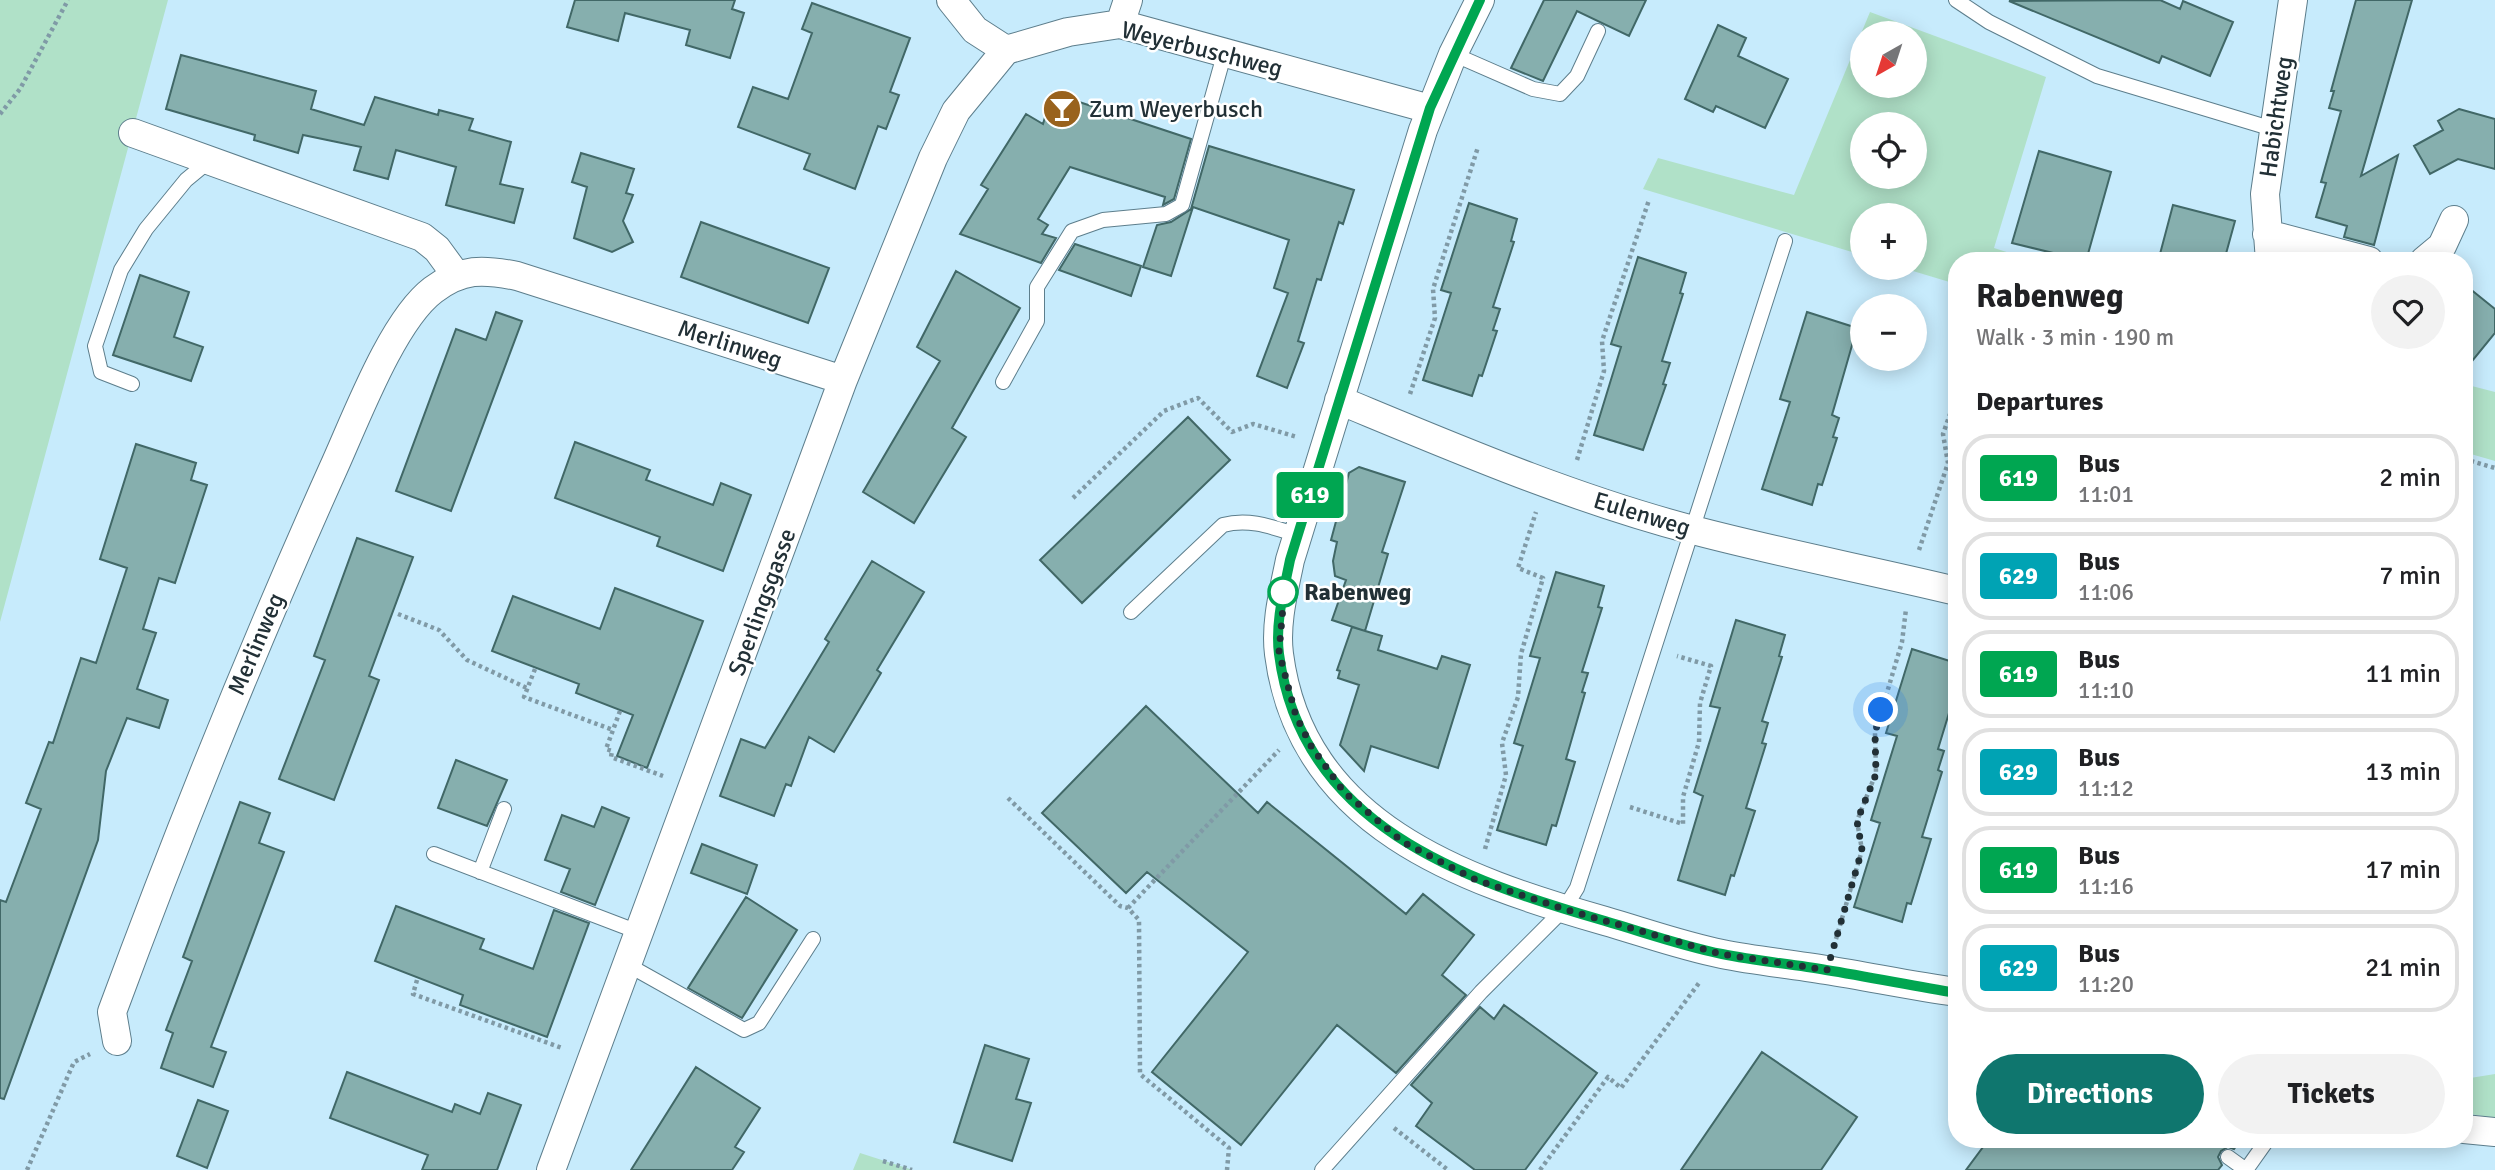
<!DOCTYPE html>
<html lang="en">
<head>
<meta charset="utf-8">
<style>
	body { margin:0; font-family:Signika,sans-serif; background:#f2f2f2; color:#202124; height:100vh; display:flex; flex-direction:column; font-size:26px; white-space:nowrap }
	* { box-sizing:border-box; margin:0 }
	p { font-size:23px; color:#757577 }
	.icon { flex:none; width:38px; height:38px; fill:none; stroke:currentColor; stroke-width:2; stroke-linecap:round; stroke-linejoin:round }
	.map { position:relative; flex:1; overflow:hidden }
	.details { position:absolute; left:1948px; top:252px; width:525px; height:896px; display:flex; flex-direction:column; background:#fff; border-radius:28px; box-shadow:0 4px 18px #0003 }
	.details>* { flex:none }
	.badge { padding:0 14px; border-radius:5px; font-size:24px; line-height:46px }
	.needle { width:46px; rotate:219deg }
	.fabs { position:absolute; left:1850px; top:21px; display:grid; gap:14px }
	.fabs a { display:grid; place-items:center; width:77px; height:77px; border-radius:50%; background:#fff; box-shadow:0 4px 18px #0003; font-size:35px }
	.you { position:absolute; width:35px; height:35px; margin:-18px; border:5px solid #fff; border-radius:50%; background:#1a73e8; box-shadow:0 0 0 10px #1a73e833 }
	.map>.badge { position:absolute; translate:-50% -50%; box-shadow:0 0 0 4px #fff }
	h2 { padding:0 28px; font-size:26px; line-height:63px }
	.round { display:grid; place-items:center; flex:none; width:74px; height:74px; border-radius:37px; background:#f2f2f2 }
	.summary { display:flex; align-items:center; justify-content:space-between; height:119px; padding:0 28px }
	h1 { font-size:33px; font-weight:700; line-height:52px }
	.action { display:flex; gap:14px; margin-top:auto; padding:14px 28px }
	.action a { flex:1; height:80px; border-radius:42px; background:#0f766e; color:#fff; font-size:28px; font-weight:700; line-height:80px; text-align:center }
	.action a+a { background:#f2f2f2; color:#202124 }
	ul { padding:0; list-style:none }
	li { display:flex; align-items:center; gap:21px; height:88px; margin:0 14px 10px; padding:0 14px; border:4px solid #e0e0e0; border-radius:28px }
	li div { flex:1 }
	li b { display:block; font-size:26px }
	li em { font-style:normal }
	li .badge { min-width:77px; font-weight:700; text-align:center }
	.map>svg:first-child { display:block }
	.green { fill:#b0e1c8; fill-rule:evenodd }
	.building { fill:#86afae; stroke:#416867; stroke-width:2 }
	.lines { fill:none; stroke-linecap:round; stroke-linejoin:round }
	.service-casing { stroke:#5d7e8c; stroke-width:16 }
	.minor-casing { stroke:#5d7e8c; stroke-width:30 }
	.path { stroke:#809aa6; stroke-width:4.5; stroke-dasharray:3.5 3.5; stroke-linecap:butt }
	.service { stroke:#fff; stroke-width:14 }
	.minor { stroke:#fff; stroke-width:28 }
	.line-casing { stroke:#fff; stroke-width:16 }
	.line { stroke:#00a651; stroke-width:10 }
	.walk { stroke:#223036; stroke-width:7; stroke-dasharray:0 12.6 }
	.stop-dot { fill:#fff; stroke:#00a651; stroke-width:3.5 }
	.labels { text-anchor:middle; stroke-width:5; stroke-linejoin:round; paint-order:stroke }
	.street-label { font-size:24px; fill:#223036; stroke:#fff }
	.poi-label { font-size:24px; fill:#223036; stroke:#fff; text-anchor:start }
	.stop-label { font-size:24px; font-weight:bold; fill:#223036; stroke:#fff; text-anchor:start }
</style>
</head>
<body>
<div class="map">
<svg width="2495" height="1170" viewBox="0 0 2495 1170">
	<rect width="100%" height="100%" fill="#c7ebfc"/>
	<!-- green -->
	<path class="green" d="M0,0H168L0,622Z
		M1870,12L2046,77L1994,248L2035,261H1956V284L1903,268H1914V215H1862V255L1643,189L1658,158L1794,195ZM1862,33H1914V86H1862ZM1862,124H1914V177H1862Z
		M2464,384L2495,392V461L2464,452Z
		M2495,1074V1118L2464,1113V1079Z
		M860,1153L913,1170H853Z"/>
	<!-- building -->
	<path class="building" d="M575,0H735L732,9L744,13L730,58L686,45L690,30L625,13L618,41L567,27Z
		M1544,0H1646L1629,36L1577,11L1543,81L1511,68Z
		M2160,0L2180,9L2183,1L2233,22L2210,76L2162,56L2159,63L2009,1Z
		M2356,0H2412L2361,176L2398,155L2374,245L2344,237L2347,226L2316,217L2326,183L2321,182L2341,111L2329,108L2334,91H2331Z
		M812,3L910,38L890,92L899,95L886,129L878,126L855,189L804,169L810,154L738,127L753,87L788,99L812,33L802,29Z
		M1718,25L1746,38L1738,56L1788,79L1765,128L1716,106L1713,112L1685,99Z
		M181,55L316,91L311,109L364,125L375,97L438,115L439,110L473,119L469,130L511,142L500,184L523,189L514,223L446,205L456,167L396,150L388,179L354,170L361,147L303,135L298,153L254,140L255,135L166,109Z
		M1052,93L1191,139L1174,199L1163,205L1165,197L1070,167L1038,219L1048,225L1042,234L1056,238L1041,263L960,234L988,189L981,185L1026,114L1043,124Z
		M2459,109L2495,119V169L2458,159L2430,174L2414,146L2443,130L2438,121Z
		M1209,146L1354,190L1343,224L1339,222L1321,280L1317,279L1298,341L1304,343L1287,388L1257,376L1288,293L1274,288L1289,240L1193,207L1171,276L1143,267L1157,225L1171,222L1191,209Z
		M2039,151L2111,172L2086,261L2012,243Z
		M581,153L634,169L626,193L633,195L623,221L633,242L612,252L574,238L587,187L572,182Z
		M1469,203L1517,219L1511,241L1514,242L1493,307L1500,309L1493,330L1497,331L1482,376L1479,375L1472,396L1423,380L1451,293L1441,290Z
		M2173,205L2235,221L2224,261H2186L2160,254Z
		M701,222L829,268L808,323L681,277Z
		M1075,244L1141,266L1131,296L1059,270Z
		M1638,257L1686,273L1680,293L1683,294L1662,361L1670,363L1663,384L1666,385L1643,450L1594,435L1621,347L1611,344Z
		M956,271L1020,308L952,428L966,437L914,523L863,492L940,361L917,347Z
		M140,275L189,292L174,337L203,347L191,381L113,355Z
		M2464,284L2495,309V333L2464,371Z
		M496,312L522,321L451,511L396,491L456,329L486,340Z
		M1807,312L1857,328L1832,415L1839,418L1833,437L1837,438L1822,485L1818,484L1812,505L1762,489L1790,402L1780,399Z
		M1188,417L1230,460L1082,603L1040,560Z
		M575,442L650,470L646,480L713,505L721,483L751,495L723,571L657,546L660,537L555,498Z
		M136,444L196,463L191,480L207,485L175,583L159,578L143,629L156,633L137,689L168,700L159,728L127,718L106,771L98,840L4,1099L0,1098V900L6,902L41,809L26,803L49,742L53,743L81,658L96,663L127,568L100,559Z
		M1359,467L1405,482L1382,552L1388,554L1365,631L1332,620L1346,580L1335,576L1333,561L1337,542L1331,540L1349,473Z
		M357,538L413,557L369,676L379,680L334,800L279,779L325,660L314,656Z
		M872,561L924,592L877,670L881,673L834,752L809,737L791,786L786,784L774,816L720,796L741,739L765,748L829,642L825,639Z
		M1556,572L1604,586L1598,607L1602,608L1582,672L1588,673L1582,692L1585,693L1566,759L1575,762L1556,826L1552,825L1546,845L1497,830L1523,746L1514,743L1540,658L1530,656Z
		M615,588L703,621L647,768L617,756L633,715L576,693L579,684L492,651L513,596L600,629Z
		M1736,620L1785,635L1779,656L1782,657L1762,721L1768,723L1762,743L1766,744L1746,808L1755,811L1734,876L1731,875L1725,895L1678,880L1703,796L1694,792L1720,708L1710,706Z
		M1352,627L1382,636L1378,650L1437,669L1442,656L1470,665L1438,768L1371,746L1364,771L1340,745L1359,685L1338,678L1340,671L1337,670Z
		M1912,649L1956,663V690L1938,749L1944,751L1938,770L1942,772L1922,837L1931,839L1911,904L1907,903L1902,922L1854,907L1880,823L1871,820L1897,736L1886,733Z
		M1146,706L1258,813L1267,802L1406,914L1423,894L1474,935L1442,975L1466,995L1396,1073L1337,1025L1241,1145L1152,1072L1248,952L1147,872L1126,893L1042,813Z
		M456,760L507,780L487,826L438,808Z
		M240,802L270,813L259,843L284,852L211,1047L226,1052L213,1087L161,1068L173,1033L166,1030L192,961L183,957Z
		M602,807L629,818L595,905L561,892L570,869L545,860L562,815L594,827Z
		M702,844L757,865L747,894L691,873Z
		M746,897L797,930L742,1018L688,988Z
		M396,906L484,939L480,949L533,969L554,910L589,923L547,1037L460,1005L463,995L375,961Z
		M1504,1005L1597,1073L1525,1170H1475L1416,1126L1432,1103L1411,1085L1480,1007L1494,1019Z
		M985,1045L1029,1059L1016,1099L1031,1103L1012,1161L954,1142Z
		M1762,1052L1857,1117L1821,1170H1681Z
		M696,1067L760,1108L735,1147L744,1152L732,1170H631Z
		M347,1072L452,1112L455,1104L480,1114L488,1093L521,1105L497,1170H422L428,1155L330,1118Z
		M198,1100L228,1111L207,1168L177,1156Z
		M1989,1139H2241L2234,1149L2228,1147L2221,1151L2218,1157L2222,1165L2218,1170H1966Z"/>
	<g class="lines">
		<!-- service casing -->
		<g class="service-casing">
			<path id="service" d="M1956,0L1989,22L2097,76L2273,129
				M1453,54L1533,89L1560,94L1577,76L1598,31
				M1003,382L1037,321V287L1072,231L1103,220L1166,214L1182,205L1224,55
				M132,384L101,372L95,346L121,270L146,229L186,180L209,161
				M1131,612L1223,525C1249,518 1272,527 1298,535
				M434,854L641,933
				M480,872L504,809
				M628,965L744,1030L759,1023L813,939
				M2228,1157L2246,1170
				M1322,1170L1481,992L1564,909L1577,888L1785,241
				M2246,1170L2268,1139"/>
		</g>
		<!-- minor casing -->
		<g class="minor-casing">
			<path id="minor" d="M951,0L975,30L1006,50L1068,32L1120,24L1430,109
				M1480,0L1453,54L1423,130L1290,560C1284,590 1275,623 1279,654C1301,825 1462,880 1605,921C1643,932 1682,946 1722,954C1756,961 1792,964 1826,970C1870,977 1913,986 1956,992
				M1120,24L1128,0
				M133,133L422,237L437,249L456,275
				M2267,234L2369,261
				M2270,261L2265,194L2293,0
				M2424,261L2442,246L2454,220
				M1339,400C1455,448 1571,498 1693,530C1780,553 1869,570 1956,591
				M117,1041L112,1012C180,828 253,647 333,469C355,421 392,321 433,290C462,268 483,269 517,276L843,380
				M2464,1129L2495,1132
				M551,1170L843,380L933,158L956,111L1006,50"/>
		</g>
		<!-- path -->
		<path class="path" d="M0,114L20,89L68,0
			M1410,394L1435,318L1433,289L1478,147
			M2464,459L2495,468
			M1577,460L1604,371L1602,341L1649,200
			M1073,498L1164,411L1198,398L1232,432L1253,424L1297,437
			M1919,550L1948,463L1943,434L1956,397
			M398,614L439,630L467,660L527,688
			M535,669L524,697L613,730
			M620,711L606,749L612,751L611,757L663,776
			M1008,798L1120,906L1128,908L1139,920L1140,1074L1229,1148L1227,1170
			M1630,807L1683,824V797L1699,742L1700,703L1711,666L1677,656
			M1485,849L1506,775L1502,743L1518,697L1521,654L1543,578L1518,568L1536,512
			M1128,908L1279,750
			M1836,939L1862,850L1857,821L1876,773L1875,733L1902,642L1906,609
			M417,980L413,994L562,1048
			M1394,1128L1448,1170
			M883,1161L912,1170
			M27,1170L74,1062L90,1054
			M1540,1170L1608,1077L1621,1088L1699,983"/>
		<!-- service -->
		<use href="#service" class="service"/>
		<!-- minor -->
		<use href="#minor" class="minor"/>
	</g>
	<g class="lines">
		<!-- line casing -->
		<g class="line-casing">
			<path id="line" d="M1480,0L1430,108L1290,560C1284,590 1275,623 1279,654C1301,825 1463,880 1605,921C1643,932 1682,946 1722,954C1756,961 1792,964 1826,970C1870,977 1913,986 1956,993"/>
		</g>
		<!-- line -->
		<use href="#line" class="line"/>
		<!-- walk -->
		<path class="walk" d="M1283,592L1285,584L1279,652L1296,716L1311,746L1344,792L1403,842L1476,880L1564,909L1721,954L1827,970L1862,850L1857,821L1876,774L1875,733L1881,710"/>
	</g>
	<!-- icons -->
	<defs>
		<g id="bar-disc" transform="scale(2.0125)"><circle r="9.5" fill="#99621d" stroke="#fff"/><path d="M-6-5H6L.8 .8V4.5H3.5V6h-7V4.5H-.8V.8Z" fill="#fff"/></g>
	</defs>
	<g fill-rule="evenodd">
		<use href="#bar-disc" x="1062" y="109"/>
	</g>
	<!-- markers -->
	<circle class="stop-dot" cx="1283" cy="592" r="14"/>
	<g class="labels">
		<!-- street labels -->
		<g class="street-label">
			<text transform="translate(1202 49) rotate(14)" y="8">Weyerbuschweg</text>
			<text transform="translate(2276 117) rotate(-82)" y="8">Habichtweg</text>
			<text transform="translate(730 344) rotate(18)" y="8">Merlinweg</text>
			<text transform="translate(1642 514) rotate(17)" y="8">Eulenweg</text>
			<text transform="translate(762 602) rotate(-70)" y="8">Sperlingsgasse</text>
			<text transform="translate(256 644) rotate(-67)" y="8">Merlinweg</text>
		</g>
		<!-- poi labels -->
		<g class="poi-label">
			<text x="1089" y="117">Zum Weyerbusch</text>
		</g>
		<!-- stop labels -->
		<g class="stop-label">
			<text x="1304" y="600">Rabenweg</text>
		</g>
	</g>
</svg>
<div class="fabs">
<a><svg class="needle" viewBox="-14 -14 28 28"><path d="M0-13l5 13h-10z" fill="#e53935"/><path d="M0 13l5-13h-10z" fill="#757577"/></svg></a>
<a><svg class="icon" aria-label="locate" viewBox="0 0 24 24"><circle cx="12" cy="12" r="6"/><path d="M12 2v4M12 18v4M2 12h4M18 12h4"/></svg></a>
<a>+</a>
<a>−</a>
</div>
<div class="you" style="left:1881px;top:710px"></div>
<b class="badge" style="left:1310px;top:495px;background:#00a651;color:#fff">619</b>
<section class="details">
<div class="summary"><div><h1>Rabenweg</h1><p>Walk · 3 min · 190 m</p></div><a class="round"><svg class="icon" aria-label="heart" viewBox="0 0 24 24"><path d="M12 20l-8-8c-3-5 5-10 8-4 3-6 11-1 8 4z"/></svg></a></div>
<h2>Departures</h2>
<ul>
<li><span class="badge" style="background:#00a651;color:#fff">619</span><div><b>Bus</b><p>11:01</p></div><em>2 min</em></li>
<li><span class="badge" style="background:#00a3b4;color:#fff">629</span><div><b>Bus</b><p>11:06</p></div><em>7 min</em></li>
<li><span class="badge" style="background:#00a651;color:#fff">619</span><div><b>Bus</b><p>11:10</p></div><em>11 min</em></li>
<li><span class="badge" style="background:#00a3b4;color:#fff">629</span><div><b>Bus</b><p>11:12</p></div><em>13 min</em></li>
<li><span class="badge" style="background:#00a651;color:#fff">619</span><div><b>Bus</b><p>11:16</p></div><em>17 min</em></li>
<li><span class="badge" style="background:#00a3b4;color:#fff">629</span><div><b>Bus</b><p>11:20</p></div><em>21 min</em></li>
</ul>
<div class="action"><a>Directions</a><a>Tickets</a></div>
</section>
</div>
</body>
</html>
